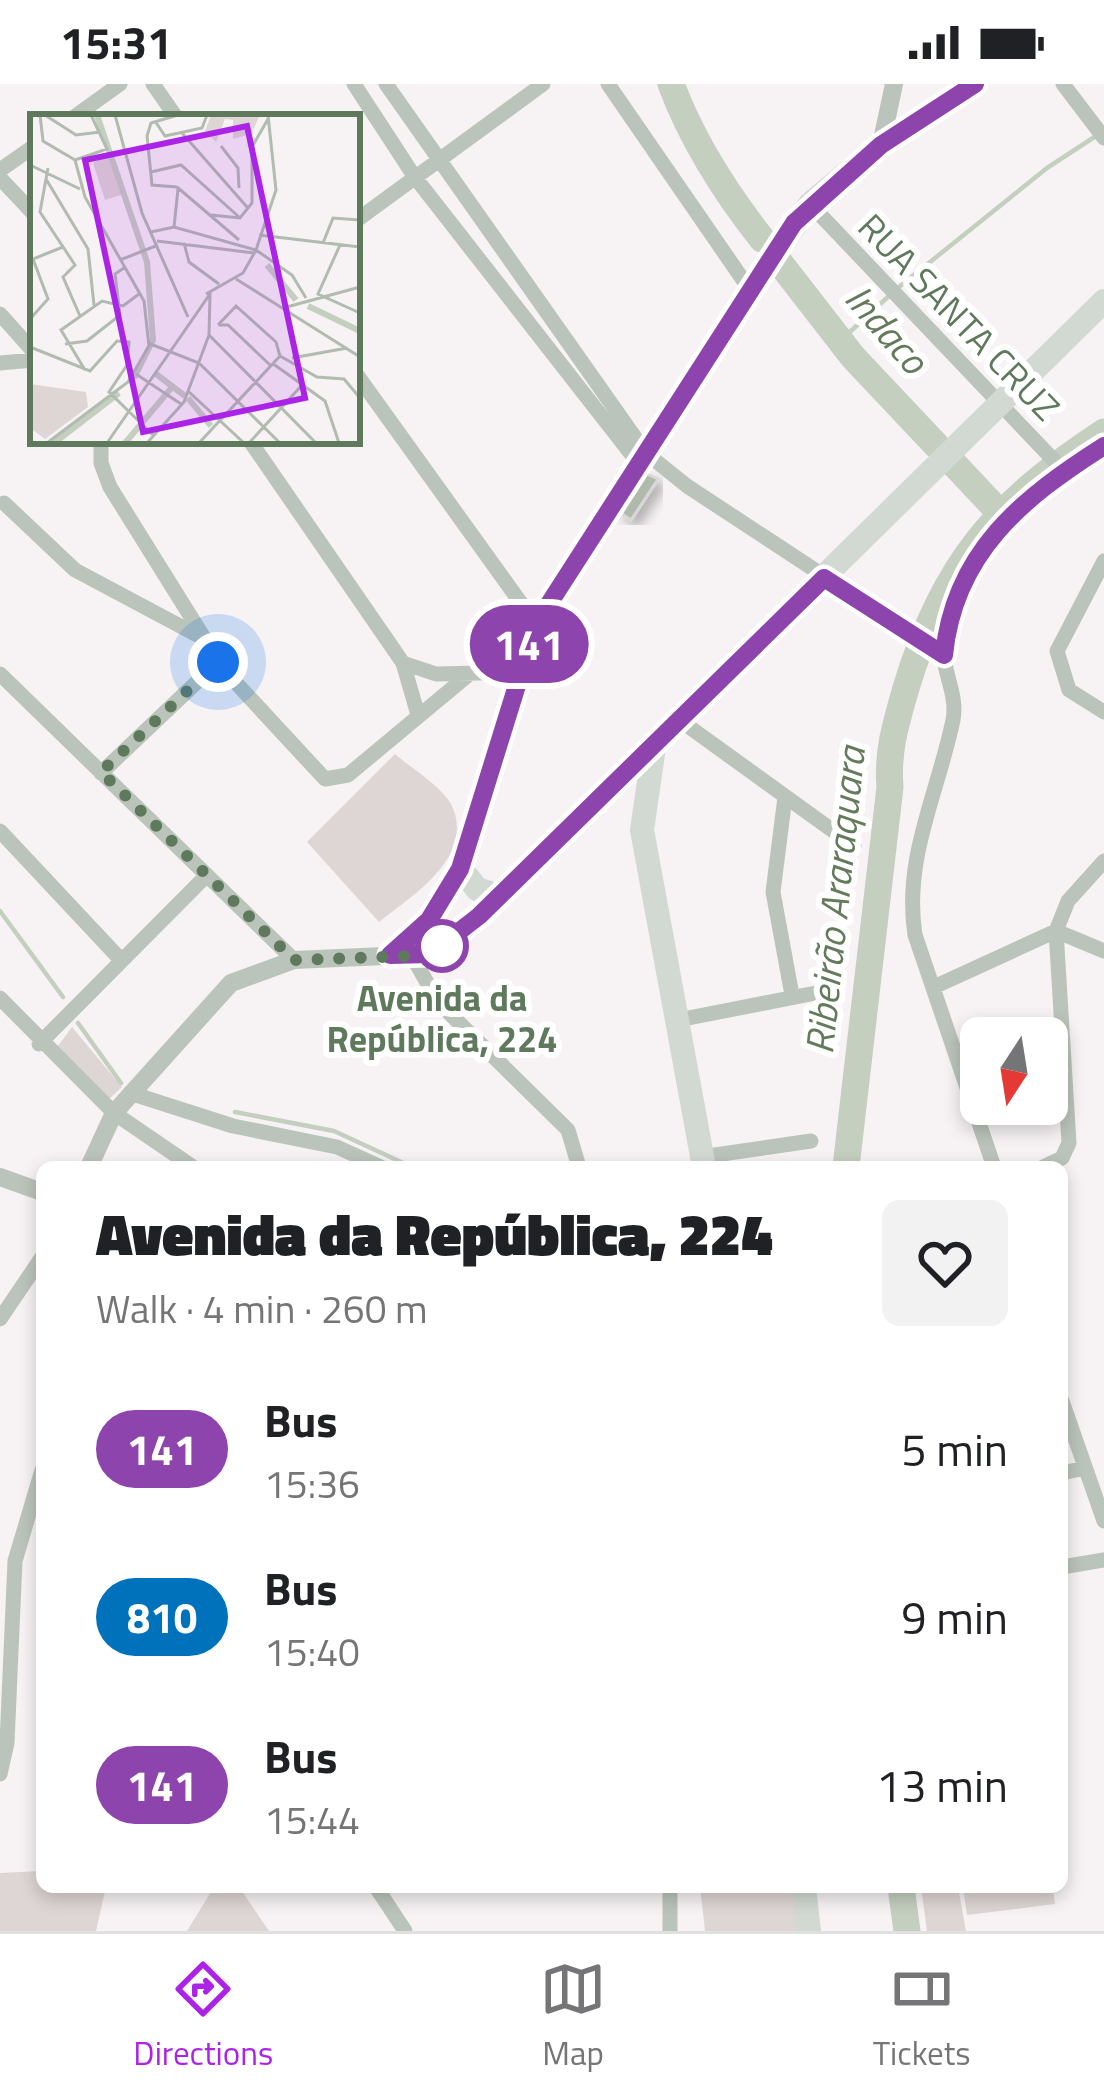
<!DOCTYPE html>
<html lang="en">
<head>
<meta charset="utf-8">
<style>
	body { margin:0; font-family:"Titillium Web",sans-serif; background:#f2f2f2; color:#202124; height:100vh; display:flex; flex-direction:column; font-size:45px; white-space:nowrap }
	* { box-sizing:border-box; margin:0 }
	p { font-size:39px; color:#757577 }
	.icon { flex:none; width:66px; height:66px; fill:none; stroke:currentColor; stroke-width:2; stroke-linecap:round; stroke-linejoin:round }
	.map { position:relative; flex:1; overflow:hidden }
	.drawer { position:absolute; left:36px; top:1077px; width:1032px; height:732px; display:flex; flex-direction:column; background:#fff; border-radius:18px; box-shadow:0 6px 18px #0003 }
	.drawer>* { flex:none }
	.badge { padding:0 24px; border-radius:39px; font-size:42px; line-height:78px }
	.needle { width:78px; rotate:192deg }
	.fabs { position:absolute; left:960px; top:933px; display:grid; gap:24px }
	.fabs a { display:grid; place-items:center; width:108px; height:108px; border-radius:18px; background:#fff; box-shadow:0 6px 18px #0003; font-size:60px }
	.you { position:absolute; width:60px; height:60px; margin:-30px; border:9px solid #fff; border-radius:50%; background:#1a73e8; box-shadow:0 0 0 18px #1a73e833 }
	.map>.badge { position:absolute; translate:-50% -50%; box-shadow:0 0 0 6px #fff }
	.round { display:grid; place-items:center; flex:none; width:126px; height:126px; border-radius:18px; background:#f2f2f2 }
	.headline { display:flex; align-items:center; justify-content:space-between; height:204px; padding:0 60px }
	h1 { font-size:57px; font-weight:800; line-height:90px }
	ul { padding:0; list-style:none }
	li { display:flex; align-items:center; gap:36px; height:168px; padding:0 60px }
	li div { flex:1 }
	li b { display:block; font-size:45px }
	li em { font-style:normal }
	li .badge { min-width:132px; font-weight:700; text-align:center }
	.status { display:flex; justify-content:space-between; align-items:center; height:84px; padding:0 60px; background:#fff; direction:ltr }
	.status svg { height:33px; fill:currentColor }
	.tab-bar { display:flex; justify-content:space-around; align-items:center; height:168px; border-top:3px solid #e0e0e0; background:#fff; font-size:33px; color:#757577 }
	.tab-bar a { display:grid; justify-items:center; gap:6px }
	.tab-bar .current { color:#ab23e7 }
	.map>svg:first-child { display:block }
	.green { fill:#ded6d4 }
	.lines { fill:none; stroke-linecap:round; stroke-linejoin:round }
	.stream { stroke:#c4cfbf; stroke-width:4.5 }
	.river { stroke:#c4cfbf; stroke-width:27 }
	.building { fill:#afbaac; stroke:#d8d6d7; stroke-width:3; filter:url(#shadow) }
	.minor { stroke:#bbc4ba; stroke-width:15 }
	.tertiary { stroke:#bbc4ba; stroke-width:18 }
	.primary { stroke:#d2d9d2; stroke-width:24 }
	.line-casing { stroke:#fff; stroke-width:27 }
	.line { stroke:#8e44ad; stroke-width:18 }
	.walk { stroke:#5f795d; stroke-width:12; stroke-dasharray:0 21.6 }
	.stop-dot { fill:#fff; stroke:#8e44ad; stroke-width:6 }
	.labels { text-anchor:middle; stroke-width:12; stroke-linejoin:round; paint-order:stroke }
	.street-label { font-size:36px; fill:#5f795d; stroke:#fff }
	.stop-label { font-size:36px; font-weight:bold; fill:#5f795d; stroke:#fff }
	.water-label { font-size:39px; font-style:italic; fill:#647b5b; stroke:#fff }
	.inset-river { fill:none; stroke:#c4cfbf; stroke-width:6 }
	.inset-road { fill:none; stroke:#b1bbaf; stroke-width:3 }
	.view { fill:#ab23e7; fill-opacity:0.15; stroke:#ab23e7; stroke-width:6 }
	.inset-edge { fill:none; stroke:#5f795d; stroke-width:6 }
</style>
</head>
<body>
<div class="status"><b>15:31</b><svg viewBox="0 0 49 12"><path d="M0 12V9h3v3zM5 12V6h3v6zM10 12V3h3v9zM15 12V0h3v12zM26 1h20v11H26zM47 4h2v5h-2z"/></svg></div>
<div class="map">
<svg width="1104" height="1847" viewBox="0 0 1104 1847">
	<defs>
		<filter id="shadow"><feDropShadow dx="7" dy="7" stdDeviation="6" flood-color="#0004"/></filter>
	</defs>
	<rect width="100%" height="100%" fill="#f7f3f5"/>
	<!-- green -->
	<path class="green" d="M395,670C411,684 441,702 451,720C477,772 412,812 379,838L307,758Z
		M72,943L122,1003L108,1016L58,962Z
		M42,1787V1803H106L96,1847H0V1789Z
		M214,1803H239L269,1847H187Z
		M700,1803H796L800,1847H705Z
		M921,1803H958L966,1847H927Z
		M963,1803H1053L1055,1820L967,1831Z"/>
	<g class="lines">
		<!-- stream -->
		<path class="stream" d="M899,203L1047,84L1099,50
			M840,257L890,211
			M0,827L63,913
			M78,939L121,999
			M235,1028L334,1047L412,1083"/>
		<!-- river -->
		<path class="river" d="M671,0C692,56 725,108 762,155
			M780,179L853,273L936,361
			M953,379L1000,429
			M846,1083L890,703C887,667 896,639 906,604C943,480 997,418 1104,348
			M901,1803L907,1847"/>
	</g>
	<!-- building -->
	<path class="building" d="M642,388L658,395L631,436L616,426Z"/>
	<g class="lines">
		<!-- minor -->
		<path class="minor" d="M153,0L176,33
			M354,0L414,92L639,380
			M386,0L646,369L687,402L944,571
			M608,0L750,206
			M1063,0L1104,54
			M74,33L120,0
			M0,86L33,63
			M0,94L33,129
			M810,120L1064,387
			M357,136L543,0
			M0,230L33,267
			M0,279L33,276
			M357,291L536,540
			M101,357V379L110,403L224,586L325,695L348,691L467,592
			M250,357L403,579L436,590L518,588
			M4,419L75,486L197,551
			M1104,477L1057,567L1069,606L1104,628
			M403,579L418,631
			M0,590L294,876
			M681,637L854,762
			M101,689L218,578
			M785,713L773,808L792,911
			M0,747L121,876
			M407,863L438,918L568,1046L579,1083
			M936,902L1056,847L1104,867
			M0,914L114,1029L193,1083
			M673,937L836,905
			M39,960L207,791
			M130,1009L233,1042L337,1063L381,1083
			M701,1073L811,1057
			M994,1083L915,851C903,775 938,709 953,636C958,609 942,589 944,563C952,469 1030,409 1104,362
			M1043,1083L1062,1074L1069,1059L1056,847L1068,817L1104,777
			M0,1235L42,1173
			M1062,1317L1104,1437
			M1062,1389L1085,1384
			M1062,1483L1104,1476
			M0,1690L7,1659L15,1477L42,1386
			M376,1803L405,1847
			M670,1847V1803"/>
		<!-- tertiary -->
		<path class="tertiary" d="M881,61L894,0
			M390,871L429,836L461,785
			M89,1083L114,1029L231,899L294,876L430,870L499,812
			M0,1093L42,1108"/>
		<!-- primary -->
		<path class="primary" d="M975,0L881,61L810,120L750,206L536,540L461,785L477,805L499,812L1104,217
			M654,663L642,746L704,1083
			M804,1803L809,1847"/>
	</g>
	<g class="lines">
		<!-- line casing -->
		<g class="line-casing">
			<path id="line" d="M975,0L881,61L794,139L536,540L460,785L429,836L390,871L430,870L479,832L824,494L944,571C954,469 1022,414 1104,362"/>
		</g>
		<!-- line -->
		<use href="#line" class="line"/>
		<!-- walk -->
		<path class="walk" d="M218,578L101,688L294,876L413,872L442,862"/>
	</g>
	<!-- markers -->
	<circle class="stop-dot" cx="442" cy="862" r="24"/>
	<g class="labels">
		<!-- street labels -->
		<g class="street-label">
			<text transform="translate(959 233) rotate(46)" y="13">RUA SANTA CRUZ</text>
		</g>
		<!-- stop labels -->
		<g class="stop-label">
			<text x="442" y="927">Avenida da<tspan x="442" dy="41">República, 224</tspan></text>
		</g>
		<!-- water labels -->
		<g class="water-label">
			<text transform="translate(887 245) rotate(49)" y="14">Indaco</text>
			<text transform="translate(835 816) rotate(-84)" y="14">Ribeirão Araraquara</text>
		</g>
	</g>
	<!-- overview -->
	<g transform="translate(30 30)">
		<rect width="330" height="330" fill="#f7f3f5"/>
		<path d="M181,1H230L221,20L203,25V6L195,5L186,28L175,17ZM80,39L94,80L75,86L63,49ZM0,270L56,278L58,293L15,325L0,314Z" fill="#ded6d4"/>
		<path class="inset-river" d="M67,1L117,148L123,226L104,264M237,151L266,186M278,192L330,217M126,260L155,282M158,284L181,312M24,329L89,279M95,329L143,272"/>
		<path class="inset-road" d="M10,1L13,27L45,46L55,83L114,187L119,232L98,268L17,329M15,1L46,21L70,18M85,1L112,99L158,203M125,7L135,22L172,14L177,1M152,19L217,93M191,32L208,54L209,74M45,46L77,35L61,1M0,51L50,75M18,54L10,98L45,151L33,163L50,202M121,58L151,51L209,103M16,65L58,135L64,191M147,73L122,71L117,22L121,9L148,1M147,73L209,126M181,101L210,104L222,89V33L238,5M144,113L148,75M121,118L144,113L226,136L262,161L276,184M229,121L330,133M127,127L224,139M154,129L159,148L189,170M293,129L303,104L330,106M310,131L288,180L330,199M90,146L128,131M206,165L330,243M176,180L213,159L226,136L246,76L238,1M253,194L330,173M0,205L18,185L3,145L33,133M188,211L206,192L246,228L250,242M188,211H198L240,251M179,221L286,329M118,229L169,249L250,329M35,230L57,227L90,201L85,160L94,154M0,233L60,257L87,227L99,228L97,251L79,278L124,322M250,242L287,263L314,265L330,284M262,244L317,234M242,249L295,287L309,329M55,256L31,216L72,187L93,192L109,180M106,260L151,290M158,277L214,329M77,329L180,180L179,221L154,288L117,329M169,329L250,242M219,329L273,270"/>
		<path class="view" d="M217,12L275,284L113,318L55,46Z"/>
		<rect width="330" height="330" class="inset-edge"/>
	</g>
</svg>
<div class="fabs">
<a><svg class="needle" viewBox="-14 -14 28 28"><path d="M0-13l5 13h-10z" fill="#e53935"/><path d="M0 13l5-13h-10z" fill="#757577"/></svg></a>
</div>
<div class="you" style="left:218px;top:578px"></div>
<b class="badge" style="left:529px;top:560px;background:#8e44ad;color:#fff">141</b>
<section class="drawer">
<div class="headline"><div><h1>Avenida da República, 224</h1><p>Walk · 4 min · 260 m</p></div><a class="round"><svg class="icon" aria-label="heart" viewBox="0 0 24 24"><path d="M12 20l-8-8c-3-5 5-10 8-4 3-6 11-1 8 4z"/></svg></a></div>
<ul>
<li><span class="badge" style="background:#8e44ad;color:#fff">141</span><div><b>Bus</b><p>15:36</p></div><em>5 min</em></li>
<li><span class="badge" style="background:#0072bc;color:#fff">810</span><div><b>Bus</b><p>15:40</p></div><em>9 min</em></li>
<li><span class="badge" style="background:#8e44ad;color:#fff">141</span><div><b>Bus</b><p>15:44</p></div><em>13 min</em></li>
</ul>
</section>
</div>
<nav class="tab-bar">
<a class="current"><svg class="icon" aria-label="directions" viewBox="0 0 24 24"><path d="M12 3l9 9-9 9-9-9zM9 14v-3h6M13 9l2 2-2 2"/></svg>Directions</a>
<a><svg class="icon" aria-label="map" viewBox="0 0 24 24"><path d="M3 6l6-2 6 2 6-2v14l-6 2-6-2-6 2zM9 4v14M15 6v14"/></svg>Map</a>
<a><svg class="icon" aria-label="tickets" viewBox="0 0 24 24"><path d="M3 7h18v10H3zM15 7v10"/></svg>Tickets</a>
</nav>
</body>
</html>
